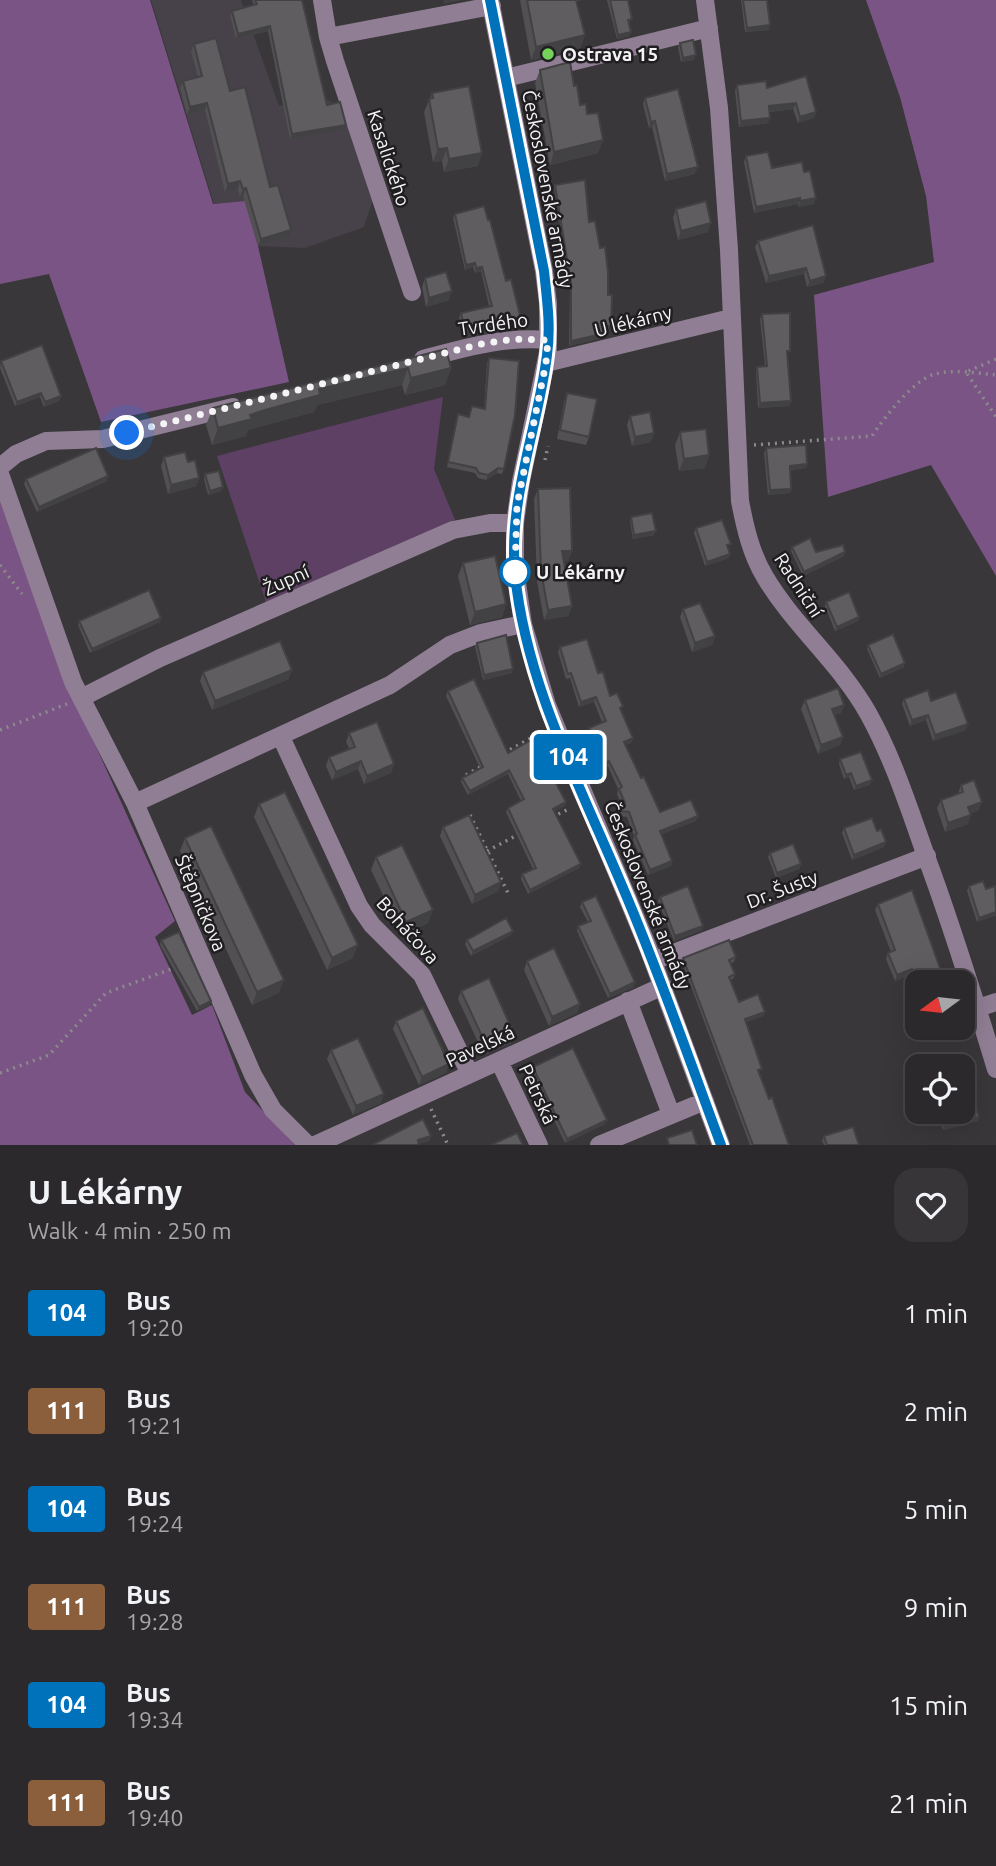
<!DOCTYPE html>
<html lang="en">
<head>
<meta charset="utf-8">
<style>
	body { margin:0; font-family:Ubuntu,sans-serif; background:#373538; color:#f1f3f6; height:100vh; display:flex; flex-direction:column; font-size:26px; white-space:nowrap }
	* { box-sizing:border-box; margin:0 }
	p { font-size:23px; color:#a6a6a9 }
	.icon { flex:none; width:38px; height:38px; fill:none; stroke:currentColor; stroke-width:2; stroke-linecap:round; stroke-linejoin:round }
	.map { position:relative; height:1145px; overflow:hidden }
	.drawer { display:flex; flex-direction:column; background:#2b292c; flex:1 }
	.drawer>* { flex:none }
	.badge { padding:0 14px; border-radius:5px; font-size:24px; line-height:46px }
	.needle { width:46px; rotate:255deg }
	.buttons { position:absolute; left:905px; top:970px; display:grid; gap:14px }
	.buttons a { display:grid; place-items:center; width:70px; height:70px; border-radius:14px; background:#2b292c; box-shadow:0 7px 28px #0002,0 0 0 2px #474548; font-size:35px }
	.you { position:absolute; width:35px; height:35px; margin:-18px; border:5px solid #fff; border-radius:50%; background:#1a73e8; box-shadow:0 0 0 10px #1a73e833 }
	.map>.badge { position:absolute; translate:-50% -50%; box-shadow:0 0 0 4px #fff }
	.round { display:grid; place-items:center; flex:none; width:74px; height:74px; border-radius:21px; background:#373538 }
	.headline { display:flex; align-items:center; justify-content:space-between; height:119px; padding:0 28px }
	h1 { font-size:33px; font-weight:700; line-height:52px }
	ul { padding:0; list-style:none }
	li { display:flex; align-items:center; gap:21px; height:98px; padding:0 28px }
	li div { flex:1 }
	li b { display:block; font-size:26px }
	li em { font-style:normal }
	li .badge { min-width:77px; font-weight:700; text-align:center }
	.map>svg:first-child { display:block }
	.built { fill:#474149 }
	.green { fill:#5d4064 }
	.forest { fill:#7a5484 }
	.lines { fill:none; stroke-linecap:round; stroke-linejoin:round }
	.path { stroke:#8c8a8d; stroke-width:3.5; stroke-dasharray:2 5; stroke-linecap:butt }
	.minor { stroke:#907e94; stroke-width:18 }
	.wall { fill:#525053 }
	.shaded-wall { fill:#424143 }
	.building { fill:#5f5d60; stroke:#424143; stroke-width:2 }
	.line-casing { stroke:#fff; stroke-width:16 }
	.line { stroke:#0072bc; stroke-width:10 }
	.walk { stroke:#f4f3f5; stroke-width:7; stroke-dasharray:0 12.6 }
	.poi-dot { fill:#75d25b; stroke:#201e20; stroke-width:2.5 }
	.stop-dot { fill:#fff; stroke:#0072bc; stroke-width:3.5 }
	.labels { text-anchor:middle; stroke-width:5; stroke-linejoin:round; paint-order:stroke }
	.poi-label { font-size:19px; font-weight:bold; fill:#f4f3f5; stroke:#201e20; text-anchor:start }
	.street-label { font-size:19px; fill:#f4f3f5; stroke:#201e20 }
	.stop-label { font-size:19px; font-weight:bold; fill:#f4f3f5; stroke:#201e20; text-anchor:start }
</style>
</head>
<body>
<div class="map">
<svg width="996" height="1145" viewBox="0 0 996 1145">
	<rect width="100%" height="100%" fill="#39373a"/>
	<!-- built -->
	<path class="built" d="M151,0H241L279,106L322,97L341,107L373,199L364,227L305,248L258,246L245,201L214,204Z"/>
	<!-- green -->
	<path class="green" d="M443,397L434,469L455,520L266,602L217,456Z"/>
	<!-- forest -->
	<path class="forest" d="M0,0H150L213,204L245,201L258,246L289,382L101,422L49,274L0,284Z
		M866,0H996V576L931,465L828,497L814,295L934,262L926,196L900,97Z
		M0,479L73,696L175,921L155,937L192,1015L212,1005L245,1092L295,1145H0Z"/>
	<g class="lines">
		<!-- path -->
		<path class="path" d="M996,359L966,372L996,417
			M754,445L872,436C884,418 914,379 935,374C954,369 976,373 996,375
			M545,460L548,446
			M0,565L22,594
			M0,730L67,704
			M504,753L540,733
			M466,775L482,766
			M470,815L508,893
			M552,817L571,808
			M487,851L521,833
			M0,1073L49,1055L106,993L177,967
			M431,1109L448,1145"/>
		<!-- minor -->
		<path class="minor" d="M322,0L328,37L335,61L412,292
			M490,0L544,271L548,303V352L521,481L515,523V569L523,624L547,705L647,945L721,1145
			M705,0L719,108L729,250L740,501C745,527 751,554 765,577C794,626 840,663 868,713C893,758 909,808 926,856C952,926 974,997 996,1069
			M328,37L492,6
			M506,78L709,28
			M423,359C465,348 505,336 548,340
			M546,363L731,318
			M0,467L16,454L46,441L103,439L233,407
			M0,474L73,682L135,803L253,1075L273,1110L308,1145
			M81,698L160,658L453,530L490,523H515
			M281,737L359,906L372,925L422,975L470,1074
			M135,803L390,685L450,645L481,633L523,624
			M653,961L927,856
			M628,1001L671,1114
			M978,1008L996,1002
			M499,1061L539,1145
			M315,1145L663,986
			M599,1145L705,1101"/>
	</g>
	<!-- wall -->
	<path class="wall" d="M252,0H302L327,105L346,125L345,130L290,139L268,31L236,39L230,16L232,11L254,5Z
		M520,0H582L576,1L585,35L580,48L531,60Z
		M607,0H628L630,23H629L631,32L629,36L617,39Z
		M741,0H767L769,30L745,32Z
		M680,43L694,60L681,62L678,47Z
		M194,44L230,91L270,187L289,237L258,246L243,196L240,197L238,189L225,192L205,110L187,115L180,88L183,81L198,77L191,51Z
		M540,70L574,86L580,105L587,114L603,140L598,153L550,165L535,83Z
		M737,85L767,88L816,112L814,118L798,123L793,109L770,112L768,123L739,127L735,91Z
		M432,93L478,166L444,172L442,161L433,162L424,112Z
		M645,98L695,174L665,181L652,127L649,128L643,104Z
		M746,156L772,168L804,172L814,204L798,207V204L754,213L744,162Z
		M555,185L589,222L608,295L609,330H607L605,337L569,346L570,288L554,189Z
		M676,209L708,232L678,240L673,218Z
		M455,214L506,281L520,328L464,337L459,317L461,313L489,306L481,271L475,273L473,267L465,270L453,218Z
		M758,241L826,276L823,283L807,287L804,274L766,283L755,247Z
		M425,278L449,300L426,307L422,287Z
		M762,314L788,355H787L791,401L789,406L758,408L756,371L757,367L765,366L760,319Z
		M446,349L451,368L445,385L405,395L402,385L317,405L314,412L248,430L246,436L212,445L206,425L213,408Z
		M489,358L504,469L502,474L497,473L486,480L478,478L475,473L447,467L458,414L469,417L472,406L484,409L487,363Z
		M1,361L61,396L59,401L44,407L40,397L15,406L0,368Z
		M567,393L589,437L586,445L557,439L564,402Z
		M630,416L651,442L632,446L627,425Z
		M680,432L709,455L705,468L679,471L675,445Z
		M766,448L807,464L806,468L790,470L791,489L790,493L768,495L764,453Z
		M164,457L188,462L199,478L196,486L168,494L161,466Z
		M205,474L223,487L221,491L208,495L204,479Z
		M26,479L107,481L37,512L24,484Z
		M538,489L572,551L568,561H564L572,606L568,616L544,620L537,581L534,499Z
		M631,517L654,535L633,539L630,522Z
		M696,528L729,549H728L729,558L705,566L694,533Z
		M792,547L816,552H845L844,556L803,576L791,551Z
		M463,563L506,604L502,617L470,625L458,576Z
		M826,602L859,617L858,621L835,631L825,606Z
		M683,609L715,636L712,645L692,652L680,617Z
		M161,618L160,622L90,653L78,625L79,621Z
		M477,643L512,673L483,680L475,647Z
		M868,645L904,667L880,678L867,649Z
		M560,647L598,673L610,696L621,711L633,738L631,743L626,745L641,778L660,812L696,821L661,834L672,861L671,866L648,875L633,840L634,836L627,817L619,816L622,807L617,794L618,789L608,766L602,768L587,733L589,728L602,722L594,702L579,707L570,678L566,679L558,652Z
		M203,672L289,679L212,710L200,681Z
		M448,691L508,753L566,802L565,806L554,811L579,868L528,894L521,879L522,874L533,869L506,812L508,808L521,801L508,774L468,795L461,782L462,778L480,768L446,696Z
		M904,699L931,701L966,730L933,741L926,720L910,726L902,704Z
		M805,700L844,705L841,713L835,715L843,737L840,745L818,754L801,709Z
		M349,733L394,764L391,773L364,784L358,769L332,780L326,766L329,757L350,750L346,742Z
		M840,759L870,785L854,790L849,777L844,779L839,764Z
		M961,785L982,802L978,811L970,813L968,824L945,832L937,808L941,800L958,794Z
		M259,804L353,958L327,970L254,817Z
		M443,827L501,882L498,891L472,904L440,836Z
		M844,828L884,847L852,860L842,833Z
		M185,838L279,993L252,1005L180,851Z
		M770,853L801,864L799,869L776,878L768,857Z
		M376,857L428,923L402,935L371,870Z
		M969,886L986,889L995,886L977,922L967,891Z
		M660,897L702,930L674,941L658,901Z
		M582,902L634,987L608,998L577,931L578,926L588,922L580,907Z
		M878,904L945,982H917V994L910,975L895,981L886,959L888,953L891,952L875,910Z
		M511,935L471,956L465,944L467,940Z
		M161,940L210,1005L197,1011L160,945Z
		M736,957L734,962L731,963L735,974L733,979L730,980L739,1002L765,1012L763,1016L747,1022L759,1074L789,1145H750L682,962L683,958Z
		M527,961L580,1004L577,1013L549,1026L524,970Z
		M461,991L514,1034L511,1043L484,1055L458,999Z
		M396,1021L449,1064L446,1073L419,1085L393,1029Z
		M331,1050L381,1103L353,1115L327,1059Z
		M533,1067L605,1124L565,1143L531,1072Z
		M937,1111H962L978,1121L943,1130Z
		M824,1136L859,1145H824L822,1141Z"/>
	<!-- shaded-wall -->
	<path class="shaded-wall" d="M444,0H462L443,4Z
		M770,25L769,30L745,32L747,28Z
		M270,26L268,31L236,39L238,34Z
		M631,32L629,36L617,39L618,35Z
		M585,35L580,48L531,60L536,47Z
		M696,55L694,60L681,62L683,58Z
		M207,103L205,110L187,115L190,107Z
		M796,103L793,109L767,112L769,106Z
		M816,112L814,118L798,123L800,117Z
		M770,118L768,123L739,127L741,121Z
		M655,121L652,127L649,128L651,122Z
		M346,125L345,130L290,139L292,134Z
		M603,140L598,153L550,165L554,152Z
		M447,148L442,161L433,162L438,149Z
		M482,153L478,166L444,172L449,159Z
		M698,167L695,174L665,181L667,174Z
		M240,181L238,189L225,192L228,184Z
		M246,188L243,196L240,197L243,189Z
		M800,198L798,204L754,213L756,207Z
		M816,198L814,204L798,207L800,201Z
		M711,223L708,232L678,240L681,231Z
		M291,230L289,237L258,246L261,239Z
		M475,263L473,267L465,270L466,265Z
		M482,267L481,271L475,273L476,268Z
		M806,268L804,274L766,283L769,276Z
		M826,276L823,283L807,287L810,281Z
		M452,291L449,300L426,307L429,298Z
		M522,323L520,328L464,337L465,332Z
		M607,333L605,337L569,346L571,341Z
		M408,368L402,385L317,405L314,412L248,430L246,436L212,445L218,428L250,415L319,389Z
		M451,368L445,385L405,395L411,378Z
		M41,393L40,397L15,406L17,402Z
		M61,396L59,401L44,407L45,402Z
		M791,401L789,406L758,408L760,403Z
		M654,433L651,442L632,446L635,437Z
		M709,455L705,468L679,471L684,459Z
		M807,464L806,468L788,470L790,466Z
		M498,468L497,473L486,480L488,475Z
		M108,476L107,481L37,512L39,507Z
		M199,478L196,486L168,494L171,485Z
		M223,487L221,491L208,495L210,491Z
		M791,489L790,493L768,495L770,490Z
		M656,531L654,535L633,539L634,535Z
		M562,551H572L568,561L559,562Z
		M845,552L844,556L803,576L804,572Z
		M730,554L729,558L705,566L707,562Z
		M506,604L502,617L470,625L475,612Z
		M572,606L568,616L544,620L548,610Z
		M859,617L858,621L835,631L837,627Z
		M161,618L160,622L90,653L92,649Z
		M715,636L712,645L692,652L695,643Z
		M905,663L904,667L880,678L881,674Z
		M513,669L512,673L483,680L484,675Z
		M292,670L289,679L212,710L215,701Z
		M596,697L594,702L579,707L581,702Z
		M844,705L841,713L829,717L832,709Z
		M928,715L926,720L910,726L912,720Z
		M968,724L966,730L933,741L935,735Z
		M843,737L840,745L818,754L821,745Z
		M633,738L631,743L622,747L624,742Z
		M361,761L358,769L332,780L336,772Z
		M609,761L608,766L602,768L604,763Z
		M394,764L391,773L364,784L367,776Z
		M509,770L508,774L468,795L470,791Z
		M851,773L849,777L844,779L846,775Z
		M872,780L870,785L854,790L856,786Z
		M566,802L565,806L551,813L553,809Z
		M982,802L978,811L965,815L968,807Z
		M971,815L968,824L945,832L948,823Z
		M698,816L696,821L658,836L660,831Z
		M886,842L884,847L852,860L854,855Z
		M672,861L671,866L648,875L650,870Z
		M581,864L579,868L528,894L530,890Z
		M801,864L799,869L776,878L777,873Z
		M501,882L498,891L472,904L475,895Z
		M433,910L428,923L402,935L406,922Z
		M996,912V916L977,922L979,918Z
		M703,926L702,930L674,941L675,936Z
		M513,931L511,935L471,956L473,951Z
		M358,945L353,958L327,970L332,958Z
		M912,969L910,975L895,981L897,975Z
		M284,980L279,993L252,1005L257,992Z
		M635,982L634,987L608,998L610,994Z
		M211,1001L210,1005L197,1011L199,1007Z
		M580,1004L577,1013L549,1026L552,1017Z
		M765,1012L763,1016L744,1023L745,1019Z
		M514,1034L511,1043L484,1055L487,1047Z
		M449,1064L446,1073L419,1085L422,1077Z
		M384,1094L381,1103L353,1115L356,1106Z
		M979,1117L978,1121L943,1130L944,1125Z
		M607,1120L605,1124L565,1143L567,1139Z
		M431,1136L430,1141L416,1145L418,1140Z"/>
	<!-- building -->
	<path class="building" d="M255,0H302L327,105L340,102L346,125L292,134L270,26L238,34L232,11L257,4Z
		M527,0H576L585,35L536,47Z
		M610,0H628L632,19L628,20L631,32L618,35Z
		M743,0H767L770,25L747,28Z
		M216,38L230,91L245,87L270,187L278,185L291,230L261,239L246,188L243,189L240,181L228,184L207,103L190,107L183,81L202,76L194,44Z
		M693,40L696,55L683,58L680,43Z
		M570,62L574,86L577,85L580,105L586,104L587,114L598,113L603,140L554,152L540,70Z
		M806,76L816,112L800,117L796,103L769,106L770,118L741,121L737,85L766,81L767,88Z
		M469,86L482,153L449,159L447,148L438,149L429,99L433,98L432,93Z
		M678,89L698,167L667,174L655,121L651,122L645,98Z
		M768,152L772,168L802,162L804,172L810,171L816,198L800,201V198L756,207L746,156Z
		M585,180L589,222L595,221L600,248L605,247L608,272V295H612L611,326H607V333L571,341V284L555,185Z
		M706,201L711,223L681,231L676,209Z
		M484,206L488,220H490L506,281L511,279L522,323L465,332L461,313L492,306L482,267L476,268L475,263L466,265L455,214Z
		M813,225L826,276L810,281L806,268L769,276L758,241Z
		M446,272L452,291L429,298L425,278Z
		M790,313V351H787L791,401L760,403L757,367L767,366L762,314Z
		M42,345L61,396L45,402L41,393L17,402L1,361Z
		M446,349L451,368L411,378L408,368L319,389L320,395L265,410L250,415L252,419L218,428L213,408Z
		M489,358L519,361L515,415L504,469L498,468L488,475L479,473L476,468L448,462L458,414L469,417L472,406L485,409Z
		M567,393L597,399L589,437L560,430Z
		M650,412L654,433L635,437L630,416Z
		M706,429L709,455L684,459L680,432Z
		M806,445L807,464L790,466L791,489L770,490L766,448Z
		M96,448L108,476L39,507L26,479Z
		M185,452L188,462L195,460L199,478L171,485L164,457Z
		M219,471L223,487L210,491L205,474Z
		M570,488L572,551H562L572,606L548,610L541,571L538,489Z
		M652,513L656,531L634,535L631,517Z
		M722,520L731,544L727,545L730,554L707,562L696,528Z
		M810,538L816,552L843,545L845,552L804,572L792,547Z
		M495,556L506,604L475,612L463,563Z
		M149,590L161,618L92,649L79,621Z
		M849,592L859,617L837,627L826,602Z
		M700,603L715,636L695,643L683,609Z
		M893,634L905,663L881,674L868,645Z
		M506,635L513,669L484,675L477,643Z
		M587,639L598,673L603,672L610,696L617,693L623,706L620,708L633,738L624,742L641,778L644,777L660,812L691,800L698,816L660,831L672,861L650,870L635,835L637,834L629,812L620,811L625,803L619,789L622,787L609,761L604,763L589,728L606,721L596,697L581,702L571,673L568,674L560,647Z
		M280,641L292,670L215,701L203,672Z
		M474,679L508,753L533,739L566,802L553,809L581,864L530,890L522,874L536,868L508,808L524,799L509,770L470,791L462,778L483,767L448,691Z
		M838,688L844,705L832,709L843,737L821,745L805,700Z
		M928,690L931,701L956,692L968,724L935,735L928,715L912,720L904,699Z
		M377,722L394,764L367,776L361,761L336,772L329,757L355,747L349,733Z
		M861,752L872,780L856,786L851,773L846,775L840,759Z
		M974,780L982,802L968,807L971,815L948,823L941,800L963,792L961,785Z
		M285,792L358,945L332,958L259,804Z
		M469,815L501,882L475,895L443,827Z
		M872,818L877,831L881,829L886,842L854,855L844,828Z
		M211,826L284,980L257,992L185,838Z
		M793,844L801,864L777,873L770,853Z
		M402,845L433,910L406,922L376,857Z
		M983,881L986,889L995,886L996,912L979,918L969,886Z
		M688,886L703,926L675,936L660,897Z
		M912,890L945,982H917L912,969L897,975L888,953L895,950L878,904Z
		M596,896L635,982L610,994L578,926L591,921L582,902Z
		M506,918L513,931L473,951L467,940Z
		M179,932L211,1001L199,1007L161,940Z
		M729,940L736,957L729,960L735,974L729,977L739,1002L758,994L765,1012L745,1019L762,1069L758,1070L769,1099L772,1097L789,1145H753L683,958Z
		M554,948L580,1004L552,1017L527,961Z
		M489,978L514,1034L487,1047L461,991Z
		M423,1008L449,1064L422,1077L396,1021Z
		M358,1038L384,1094L356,1106L331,1050Z
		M573,1048L607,1120L567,1139L533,1067Z
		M967,1087L969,1094L973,1093L979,1117L944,1125L940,1111H962V1089Z
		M423,1119L431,1136L418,1140L419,1145H372Z
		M853,1127L859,1145H827L824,1136Z
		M692,1130L697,1145H669L667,1138Z
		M517,1133L523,1145H491Z"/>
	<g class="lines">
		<!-- line casing -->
		<g class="line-casing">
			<path id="line" d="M490,0L544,271C547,299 551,327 547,355C538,428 508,499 515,574C526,685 581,787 623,888C659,972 689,1059 721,1145"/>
		</g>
		<!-- line -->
		<use href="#line" class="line"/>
		<!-- walk -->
		<path class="walk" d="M127,433L481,344L514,339L548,340L546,363L517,505L515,572"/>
	</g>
	<!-- markers -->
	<circle class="poi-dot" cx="548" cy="54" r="7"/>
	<circle class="stop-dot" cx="515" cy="572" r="14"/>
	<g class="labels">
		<!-- poi labels -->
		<g class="poi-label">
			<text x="562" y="61">Ostrava 15</text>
		</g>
		<!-- street labels -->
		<g class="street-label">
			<text transform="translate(389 158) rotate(72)" y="7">Kasalického</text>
			<text transform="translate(548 189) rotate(79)" y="7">Československé armády</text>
			<text transform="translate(633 321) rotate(-14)" y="7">U lékárny</text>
			<text transform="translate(493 324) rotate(-8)" y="7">Tvrdého</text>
			<text transform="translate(286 580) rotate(-24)" y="7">Župní</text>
			<text transform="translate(799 585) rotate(57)" y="7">Radniční</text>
			<text transform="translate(782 889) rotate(-21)" y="7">Dr. Šusty</text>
			<text transform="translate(648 895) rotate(68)" y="7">Československé armády</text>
			<text transform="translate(201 903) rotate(67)" y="7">Štěpničkova</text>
			<text transform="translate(408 930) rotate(48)" y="7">Boháčova</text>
			<text transform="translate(480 1046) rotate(-25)" y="7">Pavelská</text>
			<text transform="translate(538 1094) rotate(65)" y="7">Petrská</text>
		</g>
		<!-- stop labels -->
		<g class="stop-label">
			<text x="536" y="579">U Lékárny</text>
		</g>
	</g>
</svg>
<div class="buttons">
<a><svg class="needle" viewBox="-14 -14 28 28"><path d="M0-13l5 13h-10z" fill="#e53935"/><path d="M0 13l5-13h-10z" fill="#a6a6a9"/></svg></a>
<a><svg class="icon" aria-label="locate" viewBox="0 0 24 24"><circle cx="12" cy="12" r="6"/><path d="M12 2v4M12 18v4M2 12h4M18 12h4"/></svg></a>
</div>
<div class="you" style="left:127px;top:433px"></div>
<b class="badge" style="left:568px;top:757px;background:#0072bc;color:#fff">104</b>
</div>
<section class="drawer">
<div class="headline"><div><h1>U Lékárny</h1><p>Walk · 4 min · 250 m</p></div><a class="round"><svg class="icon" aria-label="heart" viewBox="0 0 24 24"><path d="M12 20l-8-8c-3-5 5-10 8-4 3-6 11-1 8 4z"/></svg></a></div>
<ul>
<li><span class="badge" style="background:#0072bc;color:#fff">104</span><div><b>Bus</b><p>19:20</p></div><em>1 min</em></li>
<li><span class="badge" style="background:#8b5e3c;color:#fff">111</span><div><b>Bus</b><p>19:21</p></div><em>2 min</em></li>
<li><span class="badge" style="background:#0072bc;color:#fff">104</span><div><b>Bus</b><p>19:24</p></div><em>5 min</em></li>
<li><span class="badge" style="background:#8b5e3c;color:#fff">111</span><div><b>Bus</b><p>19:28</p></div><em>9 min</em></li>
<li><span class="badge" style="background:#0072bc;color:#fff">104</span><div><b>Bus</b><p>19:34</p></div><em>15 min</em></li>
<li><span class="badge" style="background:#8b5e3c;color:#fff">111</span><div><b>Bus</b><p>19:40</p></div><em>21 min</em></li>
</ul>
</section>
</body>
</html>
